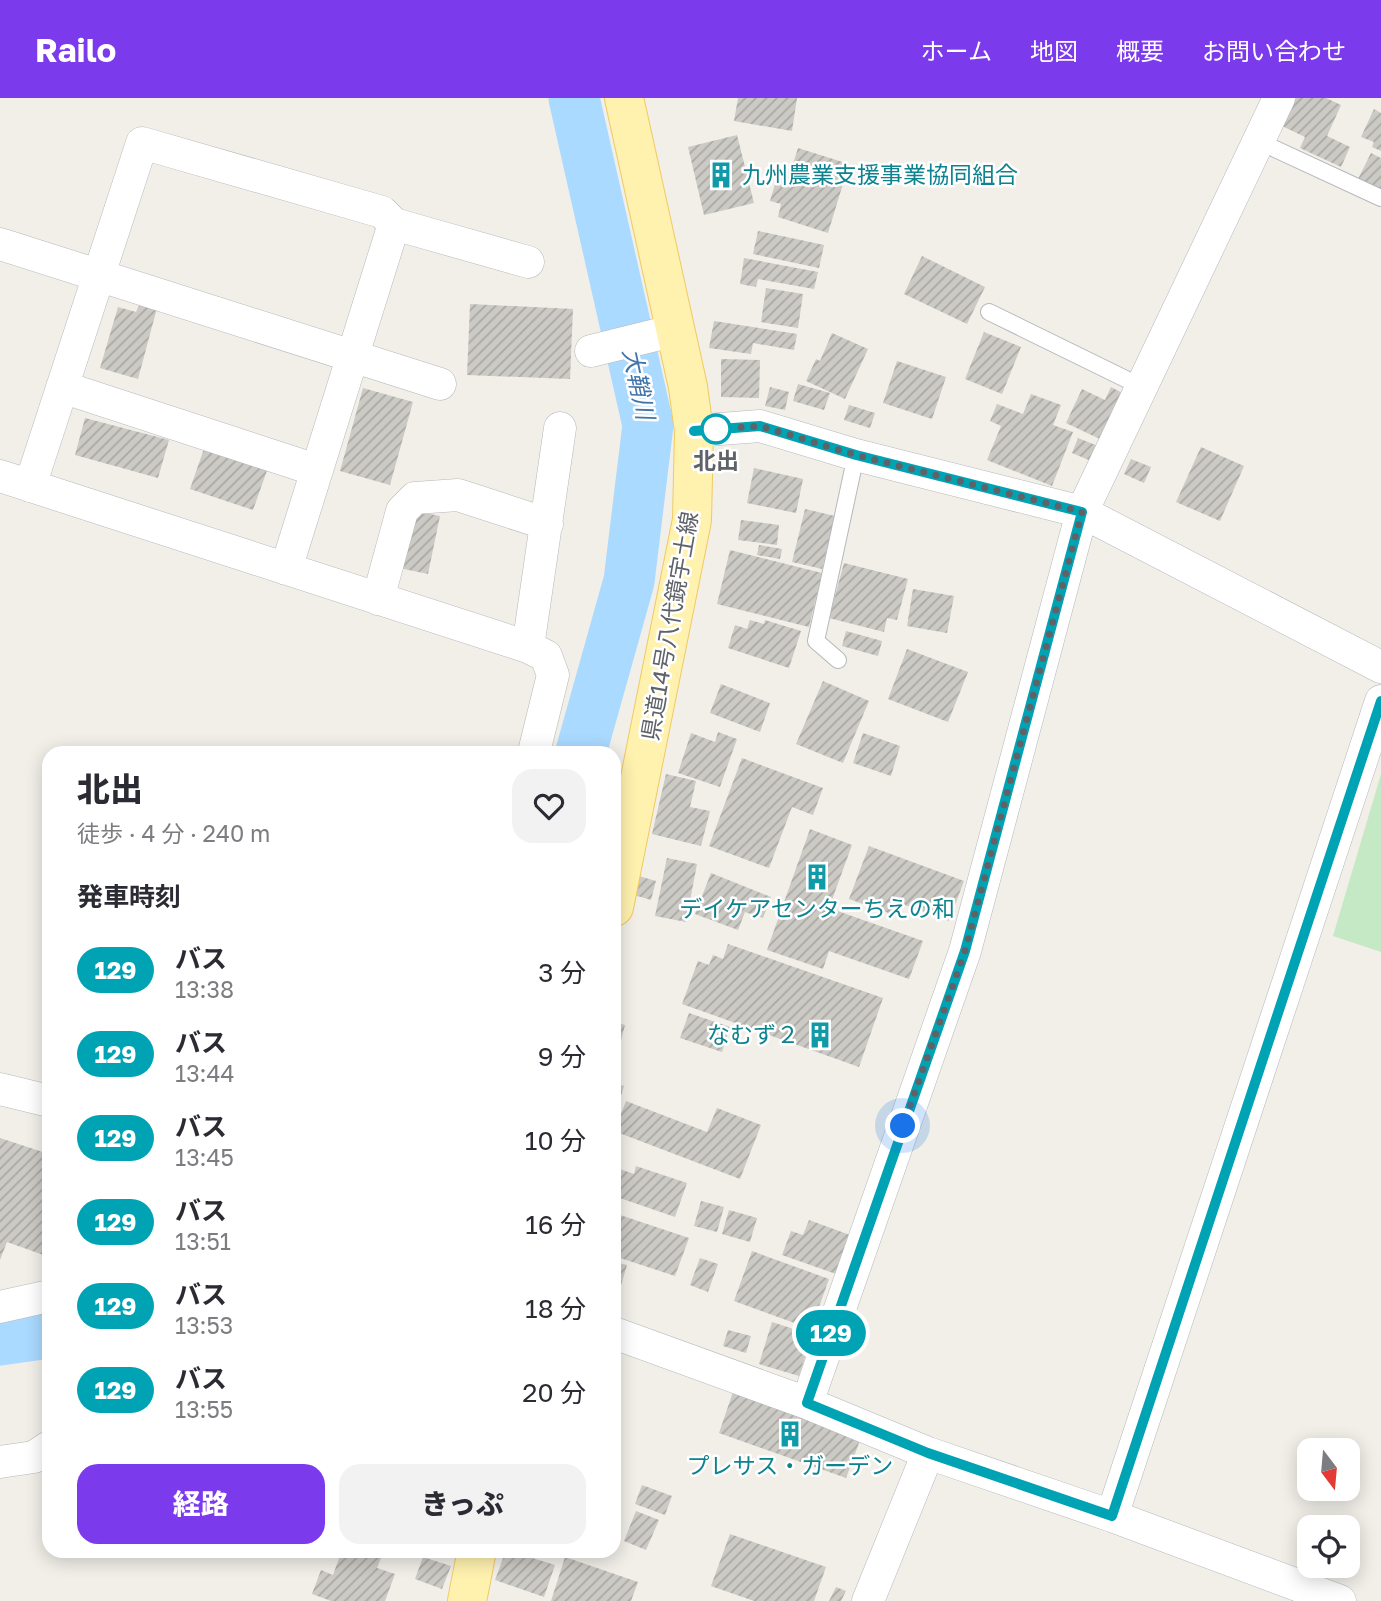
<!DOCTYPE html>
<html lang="ja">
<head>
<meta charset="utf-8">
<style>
	body { margin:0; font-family:"Golos Text","Noto Sans JP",sans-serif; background:#f2f2f3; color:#2b2b33; height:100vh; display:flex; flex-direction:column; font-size:26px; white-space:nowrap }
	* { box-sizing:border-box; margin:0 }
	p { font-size:23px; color:#7c7c81 }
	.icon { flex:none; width:38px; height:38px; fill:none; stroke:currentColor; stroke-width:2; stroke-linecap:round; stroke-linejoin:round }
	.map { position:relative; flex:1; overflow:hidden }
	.panel { position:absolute; left:42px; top:648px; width:579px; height:812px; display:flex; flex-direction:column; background:#fff; border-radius:21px; box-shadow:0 4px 18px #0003 }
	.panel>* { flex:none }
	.badge { padding:0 14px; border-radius:23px; font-size:24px; line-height:46px }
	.needle { width:46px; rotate:164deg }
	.tools { position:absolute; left:1297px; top:1340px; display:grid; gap:14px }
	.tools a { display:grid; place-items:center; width:63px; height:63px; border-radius:14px; background:#fff; box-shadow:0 4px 18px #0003; font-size:35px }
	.you { position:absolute; width:35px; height:35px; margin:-18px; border:5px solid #fff; border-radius:50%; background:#1a73e8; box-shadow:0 0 0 10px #1a73e833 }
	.map>.badge { position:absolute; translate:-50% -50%; box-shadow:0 0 0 4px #fff }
	h2 { padding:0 35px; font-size:26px; line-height:63px }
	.round { display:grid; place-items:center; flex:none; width:74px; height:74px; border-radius:21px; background:#f2f2f3 }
	.overview { display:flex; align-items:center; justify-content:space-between; height:119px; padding:0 35px }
	h1 { font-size:33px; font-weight:800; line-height:52px }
	.action { display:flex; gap:14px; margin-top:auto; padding:14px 35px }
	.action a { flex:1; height:80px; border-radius:21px; background:#7c3aed; color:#fff; font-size:28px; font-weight:800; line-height:80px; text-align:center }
	.action a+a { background:#f2f2f3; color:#2b2b33 }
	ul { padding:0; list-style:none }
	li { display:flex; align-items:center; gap:21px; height:84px; padding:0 35px }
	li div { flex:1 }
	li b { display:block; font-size:26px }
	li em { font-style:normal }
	li .badge { min-width:77px; font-weight:700; text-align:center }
	header { display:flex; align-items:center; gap:42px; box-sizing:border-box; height:98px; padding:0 35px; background:#7c3aed; color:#fff }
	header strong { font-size:33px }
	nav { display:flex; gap:38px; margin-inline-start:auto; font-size:24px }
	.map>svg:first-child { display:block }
	.grass { fill:#c5e8c5 }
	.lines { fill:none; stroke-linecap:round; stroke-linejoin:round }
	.river { stroke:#aadaff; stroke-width:51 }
	.building { fill:url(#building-hatch) }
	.service-casing { stroke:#b5b8bc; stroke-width:18 }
	.minor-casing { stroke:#b5b8bc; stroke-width:33 }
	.primary-casing { stroke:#f2c960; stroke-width:40 }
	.service { stroke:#fff; stroke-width:16 }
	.minor { stroke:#fff; stroke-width:32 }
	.primary { stroke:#fff2af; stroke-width:38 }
	.line-casing { stroke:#fff; stroke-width:16 }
	.line { stroke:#00a3b4; stroke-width:10 }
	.walk { stroke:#5f6368; stroke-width:7; stroke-dasharray:0 12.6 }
	.stop-dot { fill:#fff; stroke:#00a3b4; stroke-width:3.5 }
	.labels { text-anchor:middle; stroke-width:5; stroke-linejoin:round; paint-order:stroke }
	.culture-label { font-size:23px; fill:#0d838f; stroke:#fff }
	.stop-label { font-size:23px; font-weight:bold; fill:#5f6368; stroke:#fff }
	.street-label { font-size:23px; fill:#5f6368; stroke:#fff }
	.water-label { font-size:24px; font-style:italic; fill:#4174aa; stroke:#fff }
</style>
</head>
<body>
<header>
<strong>Railo</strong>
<nav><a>ホーム</a><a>地図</a><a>概要</a><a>お問い合わせ</a></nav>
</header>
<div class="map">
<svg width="1381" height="1503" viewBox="0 0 1381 1503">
	<defs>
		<pattern id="building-hatch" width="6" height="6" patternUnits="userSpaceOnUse" patternTransform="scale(1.75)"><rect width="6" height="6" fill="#cccac5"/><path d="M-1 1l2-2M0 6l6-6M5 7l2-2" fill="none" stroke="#a9a8a4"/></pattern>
	</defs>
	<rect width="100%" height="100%" fill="#f1efe8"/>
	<!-- grass -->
	<path class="grass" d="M1381,676V854L1333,838Z"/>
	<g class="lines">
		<!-- river -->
		<path class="river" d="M574,0L648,327L629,483L581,654
			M0,1242L49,1235"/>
	</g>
	<!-- building -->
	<path class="building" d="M738,0H797L792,33L734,23Z
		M1296,0H1326L1341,7L1327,38L1350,49L1341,69L1300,50L1305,39L1282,28Z
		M1374,11L1381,15V53L1372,49L1374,44L1361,39Z
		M737,37L754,105L704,117L688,49Z
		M798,50L849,66L828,135L778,119L781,106L770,103L778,76L789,79Z
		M1371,55L1381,60V92L1358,81Z
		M758,133L824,147L819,170L753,156Z
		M922,158L985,189L967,226L904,196Z
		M744,160L818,174L814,191L758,181L756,189L740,186Z
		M766,190L803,196L798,230L761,224Z
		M141,203L157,210L138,281L100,270L118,209L136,214Z
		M470,206L573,211L570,281L467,277Z
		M714,223L797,236L794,252L753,245L751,256L709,250Z
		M984,234L1021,249L1002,296L965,281Z
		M832,235L868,251L845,301L806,283L816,261L820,263Z
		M721,261L760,262L759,300L721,299Z
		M897,263L946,279L932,321L883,305Z
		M798,286L830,295L824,312L793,303Z
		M770,289L789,294L785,312L765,308Z
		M1111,289L1126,297L1104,343L1066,325L1082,291L1105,302Z
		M363,290L413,304L390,387L340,373Z
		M1031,296L1061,307L1053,327L1073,334L1052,388L987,362L1001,328L990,323L997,306L1023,316Z
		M849,307L875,315L870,330L844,322Z
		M85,320L169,342L158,380L75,357Z
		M1078,340L1098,348L1091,363L1072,355Z
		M207,342L270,364L253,412L190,391Z
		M1201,349L1244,368L1220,423L1176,404Z
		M1131,361L1151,369L1144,385L1124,376Z
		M754,370L803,381L796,415L747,405Z
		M805,411L835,418L822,471L792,464Z
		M411,412L440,418L428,476L399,470Z
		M741,422L779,427L777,447L738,442Z
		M759,447L782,451L780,461L757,457Z
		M730,452L822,475L809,529L717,506Z
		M844,465L908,481L897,522L887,520L884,534L829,520Z
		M913,491L954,498L947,535L907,528Z
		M750,522L764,526L765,522L801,533L789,570L728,550L735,527L747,531Z
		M846,533L882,543L878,558L842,548Z
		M907,551L968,574L948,624L888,601Z
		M823,583L869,603L843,665L796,646Z
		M721,586L770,605L760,634L710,615Z
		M718,634L737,641L720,689L678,675L691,635L715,644Z
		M863,635L900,648L891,678L853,665Z
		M742,660L823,690L813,717L792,709L769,770L709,748Z
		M666,676L696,683L690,709L710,713L701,748L652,736Z
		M810,731L852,747L829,810L923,843L909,881L829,853L823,871L767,852Z
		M869,748L964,783L949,823L902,806L897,818L849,801Z
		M667,760L697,766L686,824L655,818Z
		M711,775L771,799L763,820L745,814L738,832L695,816Z
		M639,778L656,783L651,802L634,797Z
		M728,846L883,900L859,969L682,906L698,863L709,867L713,857L723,861Z
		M689,915L730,929L722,954L680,940Z
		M614,924L625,927L619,950L614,948Z
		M614,985L624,988L615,1017H614Z
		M626,1003L707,1034L717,1010L761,1027L740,1081L614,1033Z
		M0,1040L49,1056V1159L7,1144L0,1162Z
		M636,1068L687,1085L675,1119L614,1098V1069L634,1076Z
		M701,1103L724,1109L717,1134L694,1128Z
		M729,1112L757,1120L750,1144L722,1136Z
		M614,1115L689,1140L675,1178L614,1158Z
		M809,1122L850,1137L836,1176L782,1157L791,1133L803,1137Z
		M752,1153L829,1181L811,1231L734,1203Z
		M700,1160L718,1166L708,1194L690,1187Z
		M614,1164L627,1167L615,1207H614Z
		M772,1224L812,1237L799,1278L759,1266Z
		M728,1232L751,1238L746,1255L723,1248Z
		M734,1291L862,1337L846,1380L719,1335Z
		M642,1387L672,1398L665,1417L635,1406Z
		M636,1413L659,1422L646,1452L624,1443Z
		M730,1436L826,1469L814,1503H754L711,1488Z
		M298,1452H320L317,1460Z
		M342,1452L383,1455L377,1470L395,1476L385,1503H331L312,1496L321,1472L333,1477Z
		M506,1452L555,1467L544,1499L495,1482Z
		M423,1459L451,1468L442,1491L415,1481Z
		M565,1459L638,1484L631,1503H551Z
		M836,1489L846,1493L841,1503H829Z"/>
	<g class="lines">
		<!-- service casing -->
		<g class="service-casing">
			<path id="service" d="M1258,43L1381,100
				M989,214L1140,288
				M838,562L816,543L856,357"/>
		</g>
		<!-- minor casing -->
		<g class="minor-casing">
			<path id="minor" d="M0,146L440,286
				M591,253L676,232
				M62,289L316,372
				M694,333L760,328L856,357L1082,414L1381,569
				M0,378L528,549L546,558L553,577L534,654
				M30,388L142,45L382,114L394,126L528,164
				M286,471L394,126
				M378,501L402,413L415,400L458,397L547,426
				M528,549L560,330
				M0,991L49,1003
				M0,1209L49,1198
				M614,1235L807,1305L928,1355L1112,1418L1340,1503
				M807,1305L965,853L1082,414L1279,0
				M0,1364L34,1359L49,1349
				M1112,1418L1381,603
				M868,1503L928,1355"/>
		</g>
		<!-- primary casing -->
		<g class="primary-casing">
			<path id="primary" d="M614,809L692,422L694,333L688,289L624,0
				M467,1503L477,1452"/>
		</g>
		<!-- service -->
		<use href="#service" class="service"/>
		<!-- minor -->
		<use href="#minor" class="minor"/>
		<!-- primary -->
		<use href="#primary" class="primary"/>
	</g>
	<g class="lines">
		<!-- line casing -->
		<g class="line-casing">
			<path id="line" d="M694,333L760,328L856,357L1082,414L965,853L807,1305L928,1355L1112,1418L1381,603"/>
		</g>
		<!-- line -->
		<use href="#line" class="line"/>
		<!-- walk -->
		<path class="walk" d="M716,331L760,328L856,357L1082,414L965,853L903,1028"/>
	</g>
	<!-- icons -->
	<defs>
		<g id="building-bare" transform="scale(2.1)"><path d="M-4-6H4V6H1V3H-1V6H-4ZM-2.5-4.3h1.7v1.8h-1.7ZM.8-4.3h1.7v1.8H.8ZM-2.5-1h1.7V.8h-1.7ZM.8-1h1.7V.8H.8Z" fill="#0f9aa8" stroke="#fff" stroke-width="2.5" paint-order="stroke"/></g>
	</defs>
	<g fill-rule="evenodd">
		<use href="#building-bare" x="721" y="77"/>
		<use href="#building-bare" x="817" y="779"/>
		<use href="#building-bare" x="820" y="937"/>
		<use href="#building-bare" x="790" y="1336"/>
	</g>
	<!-- markers -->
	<circle class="stop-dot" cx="716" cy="331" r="14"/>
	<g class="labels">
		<!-- culture labels -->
		<g class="culture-label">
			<text x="742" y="85" text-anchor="start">九州農業支援事業協同組合</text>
			<text x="817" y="819">デイケアセンターちえの和</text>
			<text x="799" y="945" text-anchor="end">なむず２</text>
			<text x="790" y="1376">プレサス・ガーデン</text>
		</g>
		<!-- stop labels -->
		<g class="stop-label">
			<text x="716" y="371">北出</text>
		</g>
		<!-- street labels -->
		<g class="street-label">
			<text transform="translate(670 528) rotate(-80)" y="8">県道14号八代鏡宇土線</text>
		</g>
		<!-- water labels -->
		<g class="water-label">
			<text transform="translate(638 286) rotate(78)" y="8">大鞘川</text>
		</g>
	</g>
</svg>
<div class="tools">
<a><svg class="needle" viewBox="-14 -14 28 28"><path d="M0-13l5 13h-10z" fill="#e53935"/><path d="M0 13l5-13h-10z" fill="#7c7c81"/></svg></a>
<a><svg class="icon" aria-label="locate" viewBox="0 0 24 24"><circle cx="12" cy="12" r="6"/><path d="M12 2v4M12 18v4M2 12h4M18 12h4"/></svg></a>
</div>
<div class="you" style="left:903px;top:1028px"></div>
<b class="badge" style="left:831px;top:1235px;background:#00a3b4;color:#fff">129</b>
<section class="panel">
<div class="overview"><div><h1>北出</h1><p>徒歩 · 4 分 · 240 m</p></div><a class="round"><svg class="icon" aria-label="heart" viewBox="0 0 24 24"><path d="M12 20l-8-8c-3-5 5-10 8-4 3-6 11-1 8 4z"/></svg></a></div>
<h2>発車時刻</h2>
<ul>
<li><span class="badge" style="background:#00a3b4;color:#fff">129</span><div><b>バス</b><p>13:38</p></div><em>3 分</em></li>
<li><span class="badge" style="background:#00a3b4;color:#fff">129</span><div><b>バス</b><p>13:44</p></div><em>9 分</em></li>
<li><span class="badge" style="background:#00a3b4;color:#fff">129</span><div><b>バス</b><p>13:45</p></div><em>10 分</em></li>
<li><span class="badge" style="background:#00a3b4;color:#fff">129</span><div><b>バス</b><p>13:51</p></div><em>16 分</em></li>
<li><span class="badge" style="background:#00a3b4;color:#fff">129</span><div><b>バス</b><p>13:53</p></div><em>18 分</em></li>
<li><span class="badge" style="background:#00a3b4;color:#fff">129</span><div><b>バス</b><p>13:55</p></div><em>20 分</em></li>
</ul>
<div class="action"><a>経路</a><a>きっぷ</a></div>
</section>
</div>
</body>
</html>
